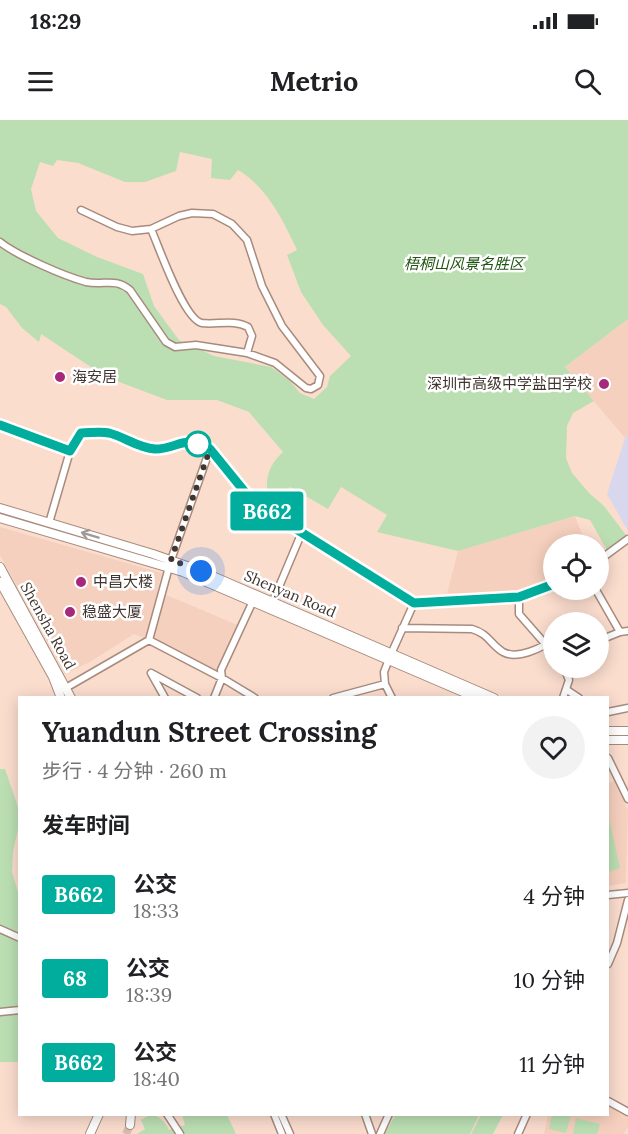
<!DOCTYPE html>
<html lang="zh">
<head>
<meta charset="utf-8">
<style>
	body { margin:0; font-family:Lora,"Noto Sans SC",serif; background:#f2f2f2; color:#202124; height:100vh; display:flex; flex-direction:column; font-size:22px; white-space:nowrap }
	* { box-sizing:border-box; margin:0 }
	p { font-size:20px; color:#757577 }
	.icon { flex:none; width:33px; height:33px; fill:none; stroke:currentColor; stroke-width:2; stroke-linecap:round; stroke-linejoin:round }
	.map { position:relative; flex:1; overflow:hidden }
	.drawer { position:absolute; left:18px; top:576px; width:591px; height:420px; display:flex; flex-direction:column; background:#fff; border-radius:0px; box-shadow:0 3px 15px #0003 }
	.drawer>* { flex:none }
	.badge { padding:0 12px; border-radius:4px; font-size:21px; line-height:39px }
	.buttons { position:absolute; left:543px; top:414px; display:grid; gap:12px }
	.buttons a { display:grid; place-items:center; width:66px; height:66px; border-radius:50%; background:#fff; box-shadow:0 3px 15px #0003; font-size:30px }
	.you { position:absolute; width:30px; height:30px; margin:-15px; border:4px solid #fff; border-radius:50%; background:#1a73e8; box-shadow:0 0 0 9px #1a73e833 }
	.map>.badge { position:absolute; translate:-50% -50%; box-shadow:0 0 0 3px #fff }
	h2 { padding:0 24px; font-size:22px; line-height:54px }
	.round { display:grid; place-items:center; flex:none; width:63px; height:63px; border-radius:32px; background:#f2f2f2 }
	.summary { display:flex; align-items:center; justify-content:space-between; height:102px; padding:0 24px }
	h1 { font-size:28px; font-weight:700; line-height:45px }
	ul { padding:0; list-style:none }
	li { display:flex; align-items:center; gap:18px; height:84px; padding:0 24px }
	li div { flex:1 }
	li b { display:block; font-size:22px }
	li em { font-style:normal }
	li .badge { min-width:66px; font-weight:700; text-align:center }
	.status { display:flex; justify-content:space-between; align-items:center; height:42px; padding:0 30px; background:#fff; direction:ltr }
	.status svg { height:16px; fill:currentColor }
	header { display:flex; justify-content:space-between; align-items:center; height:78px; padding:0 24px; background:#fff; font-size:27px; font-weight:700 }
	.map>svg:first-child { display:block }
	.built { fill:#f6d0be }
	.medical { fill:#d9d7ed }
	.green { fill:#bbdfb3; fill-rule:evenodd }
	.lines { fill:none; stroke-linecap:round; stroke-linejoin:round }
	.major-tunnel { stroke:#d6bbae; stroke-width:8; stroke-dasharray:8 4; stroke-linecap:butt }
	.minor-casing { stroke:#a78b7d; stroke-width:9 }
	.major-casing { stroke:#a78b7d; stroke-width:10 }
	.minor { stroke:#fff; stroke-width:6 }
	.major { stroke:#fff; stroke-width:8 }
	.oneway { stroke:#a09a97 }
	.line-casing { stroke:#fff; stroke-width:14 }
	.line { stroke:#01ad9c; stroke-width:9 }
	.walk { stroke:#41352f; stroke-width:6; stroke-dasharray:0 10.8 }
	.poi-dot { fill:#a5287b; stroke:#fff; stroke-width:2 }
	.stop-dot { fill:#fff; stroke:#01ad9c; stroke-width:3 }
	.labels { text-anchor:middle; stroke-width:5; stroke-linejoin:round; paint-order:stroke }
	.park-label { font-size:15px; font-style:italic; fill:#1f5510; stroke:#fff }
	.poi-label { font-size:15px; fill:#41352f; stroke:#fff; text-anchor:start }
	.street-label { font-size:15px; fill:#41352f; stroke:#fff }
</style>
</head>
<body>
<div class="status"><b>18:29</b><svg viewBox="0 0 49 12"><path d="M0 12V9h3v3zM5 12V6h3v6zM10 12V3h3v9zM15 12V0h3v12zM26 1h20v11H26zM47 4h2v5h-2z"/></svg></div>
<header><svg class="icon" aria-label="menu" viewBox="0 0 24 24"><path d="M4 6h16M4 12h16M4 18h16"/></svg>Metrio<svg class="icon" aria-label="search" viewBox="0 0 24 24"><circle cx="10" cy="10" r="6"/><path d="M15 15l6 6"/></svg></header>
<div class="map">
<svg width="628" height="1014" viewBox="0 0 628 1014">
	<rect width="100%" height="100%" fill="#fbddce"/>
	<!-- built -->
	<path class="built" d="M628,199V315L625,318L565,247Z
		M575,396L586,424H554L553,458L505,476L447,473L458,431Z
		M0,407L162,453L157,471L240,506L219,552L134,514L90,542L65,554L0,435Z
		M614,661L628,690L626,763L608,766V664Z
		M608,986L628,998V1006L624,1014H544L548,996L545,995L608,994Z"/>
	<!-- medical -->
	<path class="medical" d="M628,315V411L607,374L625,318Z"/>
	<!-- green -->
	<path class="green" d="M0,0H628V199L565,247L594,281L573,293L567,306L566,338L572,353L589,373L604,386L626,415L607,430L590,400L575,396L458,431L377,412L387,395L341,367L328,389L290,367L282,380L267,369C266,353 272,342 283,332L249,292L217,280H167L106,257L41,214L39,222L22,208L6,187L0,184ZM180,32L212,39L211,58L230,60L238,50C267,67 283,100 297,130L287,135L301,172L323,205L351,236L330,256L327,267L314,279L300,273L290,261L271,247L214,236L179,220L154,186L143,154L97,137L58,118L36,91L31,69L40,42L53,46L57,40L78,43L125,62H145L176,51Z
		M0,649H5L19,690V704L13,732L12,752L20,779L19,942H0Z
		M608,694L620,748L608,752Z
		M151,994C159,995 166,1003 169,1010L185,1005L182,995H227L236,1014H137L145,1009L141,1000Z
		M395,995V994L479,995L470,1014H385Z
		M481,995H503L493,1014H471Z
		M552,995H571L566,1013L549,1009Z
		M576,998L600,1004L597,1014H573Z"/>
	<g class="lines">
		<!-- major-tunnel -->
		<path class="major-tunnel" d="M126,1014L130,1005"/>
		<!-- minor casing -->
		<g class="minor-casing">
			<path id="minor" d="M151,109C159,127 184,200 202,203C217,205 234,199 248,207L252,216L247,233
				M0,122C18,136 64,156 86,162C104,166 114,157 130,170L166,222L175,227L196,225L247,233L275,243L306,268L311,269L318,265L320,256L282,206L262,166L247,120L232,104L213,94L192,93L179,96L151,109L132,111L117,107L81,90
				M0,305L70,331L81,313C90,313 100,311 109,313C125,317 138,328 155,329C179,329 180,314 210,329L253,382L414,483L519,477L554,464
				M49,403L70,331
				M171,440L210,329
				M598,441L628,419
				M596,470L620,512L628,511
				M519,477V494L554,534
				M273,481L302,412
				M402,508L472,509C489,514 490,524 503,532C517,540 542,528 554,519
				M598,518H605L620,512
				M149,520L222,558L255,578
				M392,532L414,483
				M151,553L197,578
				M151,553L165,578
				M385,564L392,578
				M64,569L149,520L169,447
				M567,570L579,578
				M214,578L222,558L221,550L253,481
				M333,578L385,564L384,552L389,539
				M563,578L569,560L564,548
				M608,592L628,588
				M608,638L628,679
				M608,775L628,773
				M0,809L20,818
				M608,844L617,823L628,780
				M0,892L20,890
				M608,981L628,992
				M167,994L180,1014
				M274,994L282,1014
				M281,994L290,1014
				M365,994L372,1014
				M380,1014L389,994
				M518,1014L527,994"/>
		</g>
		<!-- major casing -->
		<g class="major-casing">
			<path id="major" d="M0,388L153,434L201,451L494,578
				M0,398L183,452L477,578
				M0,447L71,578
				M0,462L53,557L61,578
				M608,611H628
				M608,620H628
				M130,1005L131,994
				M90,1014L99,994"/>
		</g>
		<!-- minor -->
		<use href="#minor" class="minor"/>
		<!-- major -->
		<use href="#major" class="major"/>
	</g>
	<!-- one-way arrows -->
	<defs><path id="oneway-shaft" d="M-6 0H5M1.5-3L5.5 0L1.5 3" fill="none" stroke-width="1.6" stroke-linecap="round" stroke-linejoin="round" transform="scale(1.5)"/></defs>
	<use class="oneway" href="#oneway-shaft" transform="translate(90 415) rotate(-163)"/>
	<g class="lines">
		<!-- line casing -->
		<g class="line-casing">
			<path id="line" d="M0,305L70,331L81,313C90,313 100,311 109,313C125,317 138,328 155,329C180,329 180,314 210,329L253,382L414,483L519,477L554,464"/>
		</g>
		<!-- line -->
		<use href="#line" class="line"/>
		<!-- walk -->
		<path class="walk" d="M198,324L210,329L171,440L201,451"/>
	</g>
	<!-- markers -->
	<g class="poi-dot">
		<circle cx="60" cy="257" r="6"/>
		<circle cx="604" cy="264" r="6"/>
		<circle cx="81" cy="462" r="6"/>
		<circle cx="70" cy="492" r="6"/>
	</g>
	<circle class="stop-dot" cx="198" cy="324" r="12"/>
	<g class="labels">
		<!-- park labels -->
		<g class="park-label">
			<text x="464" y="149">梧桐山风景名胜区</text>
		</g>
		<!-- poi labels -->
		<g class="poi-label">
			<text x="72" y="262">海安居</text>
			<text x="592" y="269" text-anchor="end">深圳市高级中学盐田学校</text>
			<text x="93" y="467">中昌大楼</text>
			<text x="82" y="497">稳盛大厦</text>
		</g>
		<!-- street labels -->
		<g class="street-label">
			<text transform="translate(290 474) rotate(23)" y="5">Shenyan Road</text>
			<text transform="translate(48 506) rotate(61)" y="5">Shensha Road</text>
		</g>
	</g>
</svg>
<div class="buttons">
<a><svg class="icon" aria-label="locate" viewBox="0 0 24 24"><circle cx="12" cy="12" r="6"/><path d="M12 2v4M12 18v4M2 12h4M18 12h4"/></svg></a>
<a><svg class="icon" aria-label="layers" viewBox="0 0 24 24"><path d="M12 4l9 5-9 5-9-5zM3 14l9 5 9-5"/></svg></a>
</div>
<div class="you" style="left:201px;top:451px"></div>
<b class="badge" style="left:267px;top:391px;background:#01ad9c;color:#fff">B662</b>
<section class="drawer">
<div class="summary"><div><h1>Yuandun Street Crossing</h1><p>步行 · 4 分钟 · 260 m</p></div><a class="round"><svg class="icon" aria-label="heart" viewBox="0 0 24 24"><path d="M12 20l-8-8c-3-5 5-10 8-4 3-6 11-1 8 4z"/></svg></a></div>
<h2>发车时间</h2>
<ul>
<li><span class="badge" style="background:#01ad9c;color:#fff">B662</span><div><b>公交</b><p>18:33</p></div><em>4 分钟</em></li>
<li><span class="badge" style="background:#01ad9c;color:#fff">68</span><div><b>公交</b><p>18:39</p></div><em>10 分钟</em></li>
<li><span class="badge" style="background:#01ad9c;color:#fff">B662</span><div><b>公交</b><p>18:40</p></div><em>11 分钟</em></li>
</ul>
</section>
</div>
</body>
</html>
